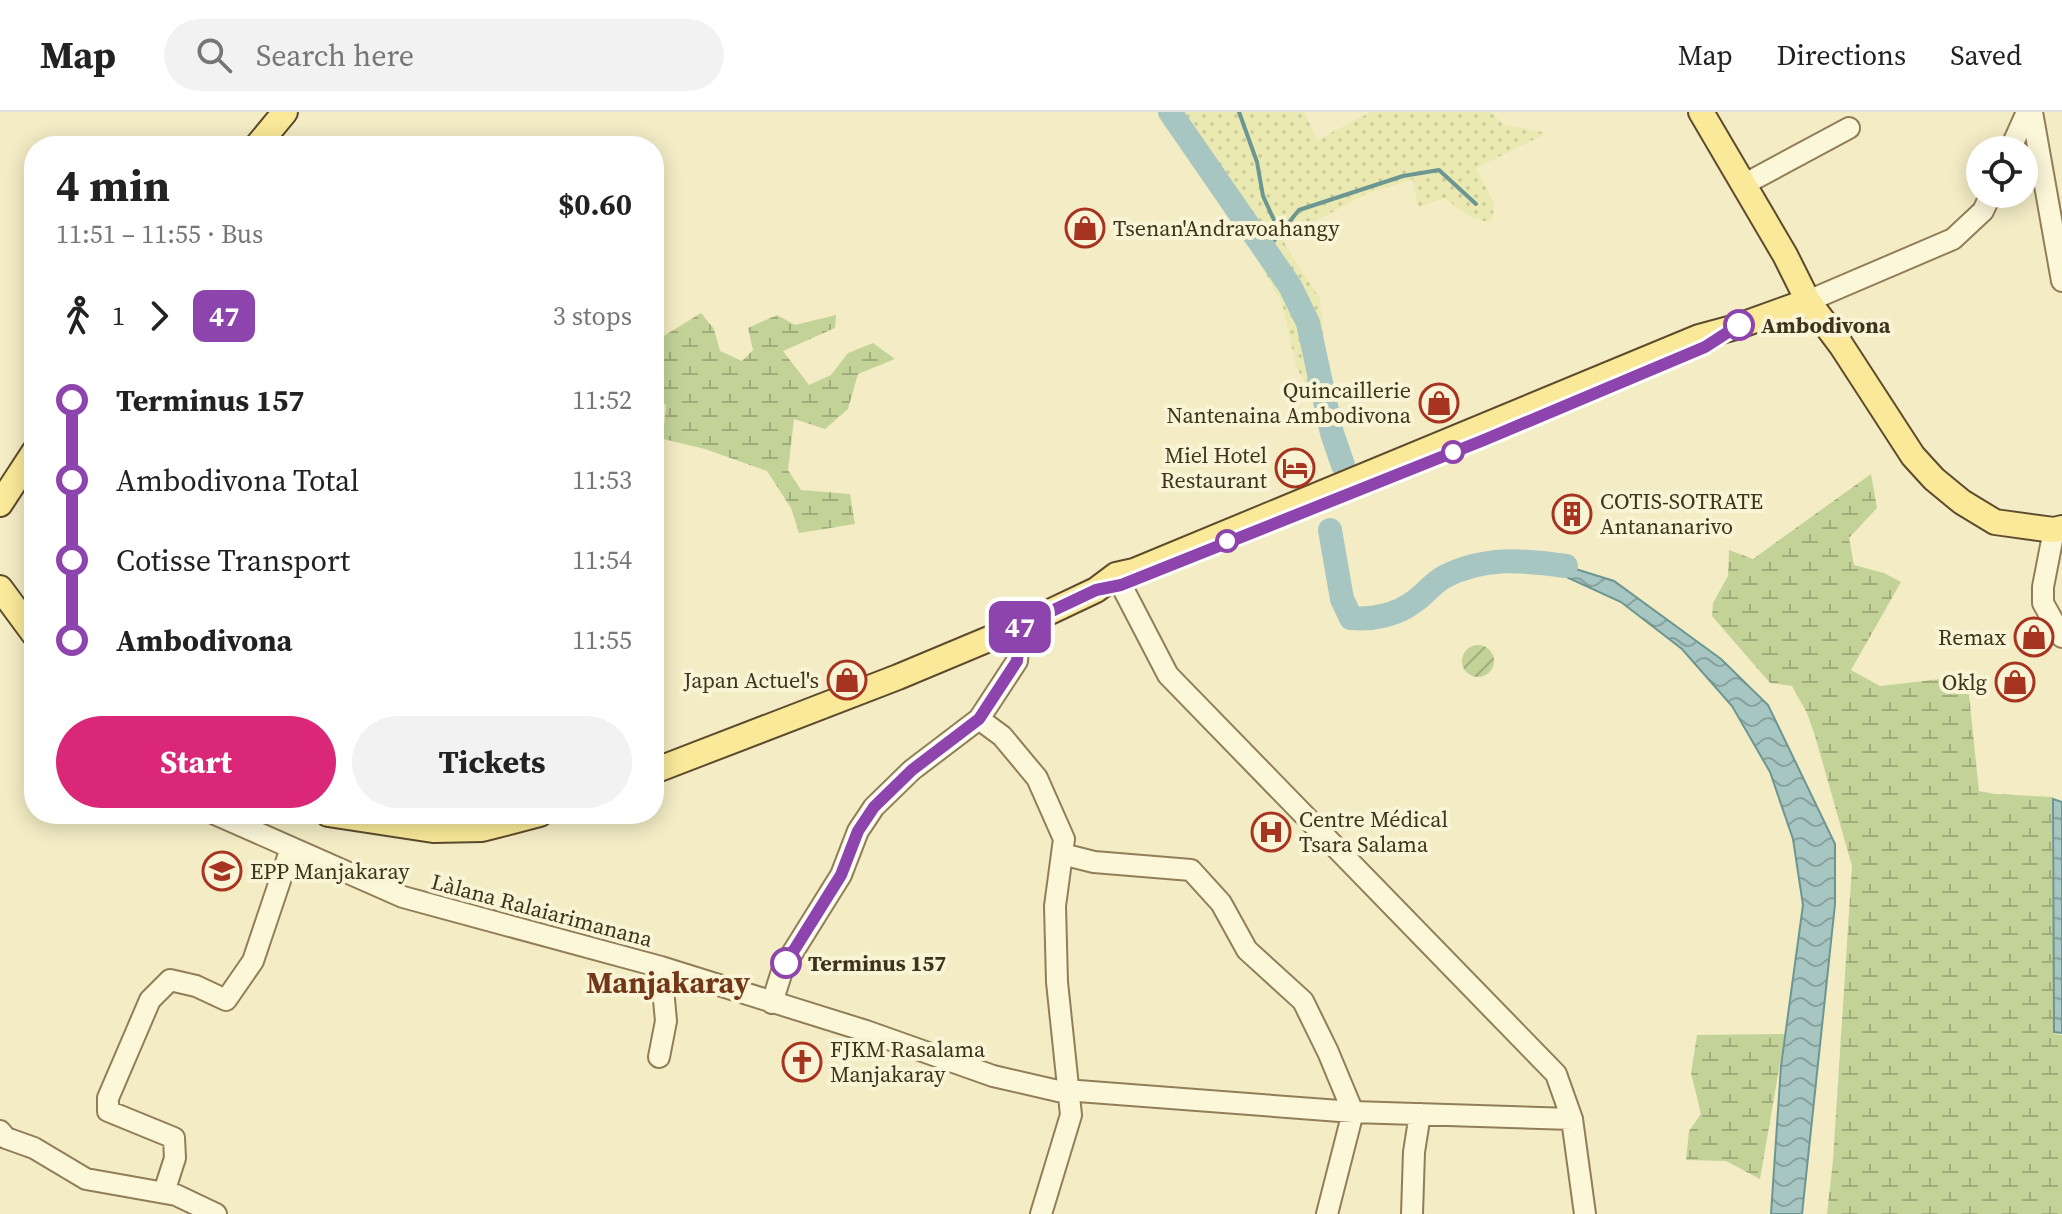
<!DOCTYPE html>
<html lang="en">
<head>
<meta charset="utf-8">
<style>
	body { margin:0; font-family:"Source Serif 4",serif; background:#f2f2f2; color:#222; height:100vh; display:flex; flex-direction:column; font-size:30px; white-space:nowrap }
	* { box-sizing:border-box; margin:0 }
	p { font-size:26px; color:#767676 }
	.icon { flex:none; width:44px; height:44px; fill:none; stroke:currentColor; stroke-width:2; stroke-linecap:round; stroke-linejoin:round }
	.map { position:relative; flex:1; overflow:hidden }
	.details { position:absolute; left:24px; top:24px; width:640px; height:688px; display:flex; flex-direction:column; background:#fff; border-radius:32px; box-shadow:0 4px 20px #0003 }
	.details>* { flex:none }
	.badge { padding:0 16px; border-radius:12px; font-size:28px; line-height:52px }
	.fabs { position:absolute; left:1966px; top:24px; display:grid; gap:16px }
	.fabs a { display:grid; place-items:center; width:72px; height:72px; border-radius:50%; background:#fff; box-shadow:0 4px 20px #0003; font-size:40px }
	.map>.badge { position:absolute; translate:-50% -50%; box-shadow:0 0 0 4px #fff }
	.legs { display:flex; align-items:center; gap:12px; height:88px; padding:0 32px; font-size:26px }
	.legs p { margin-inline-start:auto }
	.head { display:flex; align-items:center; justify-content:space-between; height:136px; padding:0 32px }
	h1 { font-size:44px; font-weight:700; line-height:60px }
	.primary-button { display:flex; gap:16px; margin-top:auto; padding:16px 32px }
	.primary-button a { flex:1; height:92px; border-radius:48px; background:#db2777; color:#fff; font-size:32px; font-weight:700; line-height:92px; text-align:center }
	.primary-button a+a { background:#f2f2f2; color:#222 }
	ul { padding:0 32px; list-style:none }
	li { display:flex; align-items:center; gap:28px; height:80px; font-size:30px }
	li i { display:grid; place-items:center; width:12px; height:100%; margin:0 10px; background:currentColor }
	li i::after { content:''; width:20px; height:20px; margin:-10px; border:6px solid; border-radius:50%; background:#fff }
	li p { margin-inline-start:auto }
	li:first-child i { background:linear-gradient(#0000 50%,currentColor 0) }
	li:last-child i { background:linear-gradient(currentColor 50%,#0000 0) }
	header { display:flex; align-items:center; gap:48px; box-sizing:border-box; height:112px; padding:0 40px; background:#fff; border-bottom:2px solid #e0e0e0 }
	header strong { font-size:38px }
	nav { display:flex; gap:44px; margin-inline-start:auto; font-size:28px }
	.search { width:560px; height:72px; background:#f2f2f2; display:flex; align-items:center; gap:20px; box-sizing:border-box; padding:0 28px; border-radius:44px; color:#767676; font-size:30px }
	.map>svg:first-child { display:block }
	.farmland { fill:url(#farmland-dots) }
	.wetland { fill:url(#wetland-marsh) }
	.garden { fill:url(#garden-furrows) }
	.water { fill:url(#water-waves); stroke:#6c9691; stroke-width:2 }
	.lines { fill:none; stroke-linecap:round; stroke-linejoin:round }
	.stream { stroke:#6c9691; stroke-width:4 }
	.river { stroke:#a7c6c1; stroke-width:24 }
	.minor-casing { stroke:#917e58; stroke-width:24 }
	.major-casing { stroke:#5e4b2d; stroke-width:28 }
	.minor { stroke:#fcf7d9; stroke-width:20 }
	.major { stroke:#f9e999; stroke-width:24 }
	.line-1-casing { stroke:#fff; stroke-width:18 }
	.line-1 { stroke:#8e44ad; stroke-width:12 }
	.stop-1-dot { fill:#fff; stroke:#8e44ad; stroke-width:4 }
	.labels { text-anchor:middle; stroke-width:8; stroke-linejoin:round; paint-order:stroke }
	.poi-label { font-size:22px; fill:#3f331e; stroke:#f9f4d5; text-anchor:start }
	.stop-label { font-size:22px; font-weight:bold; fill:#3f331e; stroke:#f9f4d5; text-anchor:start }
	.street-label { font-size:22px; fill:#3f331e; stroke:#f9f4d5 }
	.district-label { font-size:30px; font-weight:bold; fill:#713718; stroke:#f9f4d5 }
</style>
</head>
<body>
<header>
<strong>Map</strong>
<div class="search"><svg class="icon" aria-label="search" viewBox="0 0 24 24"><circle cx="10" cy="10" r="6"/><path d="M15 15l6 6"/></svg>Search here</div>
<nav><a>Map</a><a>Directions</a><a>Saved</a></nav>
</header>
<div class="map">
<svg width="2062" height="1102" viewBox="0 0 2062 1102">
	<defs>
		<pattern id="farmland-dots" width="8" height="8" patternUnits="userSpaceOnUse" patternTransform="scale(2)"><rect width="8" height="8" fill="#eae9b1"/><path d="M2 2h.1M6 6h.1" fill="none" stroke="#cac898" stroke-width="1.8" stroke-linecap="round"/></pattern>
		<pattern id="wetland-marsh" width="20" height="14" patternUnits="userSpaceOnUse" patternTransform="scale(2)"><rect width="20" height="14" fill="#c3d397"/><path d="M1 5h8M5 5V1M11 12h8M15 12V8" fill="none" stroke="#a0ac7b"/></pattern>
		<pattern id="garden-furrows" width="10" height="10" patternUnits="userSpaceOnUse" patternTransform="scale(2)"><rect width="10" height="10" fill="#c3d397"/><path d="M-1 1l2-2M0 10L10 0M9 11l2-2" fill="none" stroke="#a0ac7b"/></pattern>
		<pattern id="water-waves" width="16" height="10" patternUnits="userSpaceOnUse" patternTransform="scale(2)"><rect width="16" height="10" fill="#a7c6c1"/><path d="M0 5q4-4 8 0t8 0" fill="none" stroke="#89a19c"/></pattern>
	</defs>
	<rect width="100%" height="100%" fill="#f3ecc5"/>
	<!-- farmland -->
	<path class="farmland" d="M1174,0H1304L1317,28L1371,0H1491L1503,12L1547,21L1476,56L1494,91L1493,106L1487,110L1470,105L1445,86L1418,95L1413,67L1366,82L1282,127L1320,187L1324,227L1331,261L1318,296L1296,254L1282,191Z"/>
	<!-- wetland -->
	<path class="wetland" d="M701,201L714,217L720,239L742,249L753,238L748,216L777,203L795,213L836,203L835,216L783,239L809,273L831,263L848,241L873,231L895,247L858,262L848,297L825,317L794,307L788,358L801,378L850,382L855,412L799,421L791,396L767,359L705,337L663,327L666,293L654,285V230Z
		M1871,362L1877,396L1849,426L1854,453L1884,461L1901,470L1851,558L1880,574L1967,564L1979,679L1995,682L2052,685L2054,922L2062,923V1102H1827L1833,1048L1852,754L1815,624L1807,601L1792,574L1770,571L1712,504L1713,491L1728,464L1729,438L1753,447Z
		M1785,922L1760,1067L1726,1049L1686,1048L1689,1019L1701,1002L1691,961L1697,923Z"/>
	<!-- garden -->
	<path class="garden" d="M1462 549a16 16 0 1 1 32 0a16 16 0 1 1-32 0Z"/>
	<!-- water -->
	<path class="water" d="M1566,454L1614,469L1721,547L1768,593L1835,732V792L1802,1102H1771L1781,954L1803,793L1793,727L1770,660L1732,594L1682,537L1621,490L1562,463Z
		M2053,687L2062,690V921L2054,920Z"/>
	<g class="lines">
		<!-- stream -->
		<path class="stream" d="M1239,0L1257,50L1263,84L1280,121L1266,139
			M1280,121L1299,98L1403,64L1439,58L1476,92"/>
		<!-- river -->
		<path class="river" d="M1170,0L1290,174L1308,211L1332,321L1343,353
			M1330,418L1342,487L1351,506C1373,508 1397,503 1415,489C1425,482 1433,471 1444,465C1484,444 1523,448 1566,454"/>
		<!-- minor casing -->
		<g class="minor-casing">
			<path id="minor" d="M2032,0L2062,169
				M2010,38L2027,0
				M1743,73L1849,16
				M1808,189L1953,127L1983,99L1991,82
				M2054,418L2043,475V491L2062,525
				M1116,463L1168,563L1556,962L1572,1007L1585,1102
				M979,607L1002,624L1037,666L1064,727L1055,794L1057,870L1071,1003L1041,1102
				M215,702L403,785L661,855L866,919L993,964L1071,982L1078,979L1353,1000L1572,1007
				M1062,742L1094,750L1191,758L1221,791L1247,838L1303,889L1328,940L1353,1000L1327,1102
				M772,891L783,856L841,763L858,719L874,695L912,658L979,607L1017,549L1020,514
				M659,945L666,909L661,855
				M0,1019L6,1026L34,1036L86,1067L176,1083L216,1102
				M164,1080L175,1046L174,1026L108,999V986L150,888L170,868L196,874L226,888L253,849L291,736
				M1412,1102L1414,1040L1420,1002"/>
		</g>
		<!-- major casing -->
		<g class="major-casing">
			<path id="major" d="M1701,0L1785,143L1808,189L1841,233L1913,344L1934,367L1962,390L1995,410L2054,418L2062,416
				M257,34L285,0
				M0,392L34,340
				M0,476L34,522
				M654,659L898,565L1020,514L1096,478L1116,463L1134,459L1699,225L1736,215L1808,189
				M328,702L433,718L482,717L540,702"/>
		</g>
		<!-- minor -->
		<use href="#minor" class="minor"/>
		<!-- major -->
		<use href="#major" class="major"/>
	</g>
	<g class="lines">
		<!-- line-1 casing -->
		<g class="line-1-casing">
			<path id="line-1" d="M786,851L841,763L858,719L874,695L912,658L979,607L1017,549L1020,514L1096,478L1121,473L1484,328L1705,235L1739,213"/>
		</g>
		<!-- line-1 -->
		<use href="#line-1" class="line-1"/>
	</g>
	<!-- icons -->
	<defs>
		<g id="shop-ring" transform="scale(2)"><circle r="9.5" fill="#f9f4d5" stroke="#a73321" stroke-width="1.5"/><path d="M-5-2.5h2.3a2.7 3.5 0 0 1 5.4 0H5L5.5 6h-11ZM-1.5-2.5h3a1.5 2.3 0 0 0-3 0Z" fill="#a73321"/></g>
		<g id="hotel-ring" transform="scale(2)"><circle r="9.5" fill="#f9f4d5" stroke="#a73321" stroke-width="1.5"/><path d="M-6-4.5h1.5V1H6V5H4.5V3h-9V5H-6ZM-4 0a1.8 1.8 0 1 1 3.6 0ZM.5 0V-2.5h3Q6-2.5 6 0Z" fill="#a73321"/></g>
		<g id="building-ring" transform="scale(2)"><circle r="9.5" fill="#f9f4d5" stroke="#a73321" stroke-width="1.5"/><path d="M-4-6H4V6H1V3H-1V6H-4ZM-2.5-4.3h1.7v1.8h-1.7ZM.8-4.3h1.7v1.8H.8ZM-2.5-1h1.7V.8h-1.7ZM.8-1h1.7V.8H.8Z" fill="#a73321"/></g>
		<g id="hospital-ring" transform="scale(2)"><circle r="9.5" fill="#f9f4d5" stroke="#a73321" stroke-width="1.5"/><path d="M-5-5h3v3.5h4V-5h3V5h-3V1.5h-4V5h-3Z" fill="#a73321"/></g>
		<g id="school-ring" transform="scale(2)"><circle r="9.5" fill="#f9f4d5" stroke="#a73321" stroke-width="1.5"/><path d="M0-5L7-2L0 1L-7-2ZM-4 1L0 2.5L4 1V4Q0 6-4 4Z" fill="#a73321"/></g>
		<g id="church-ring" transform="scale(2)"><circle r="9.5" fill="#f9f4d5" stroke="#a73321" stroke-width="1.5"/><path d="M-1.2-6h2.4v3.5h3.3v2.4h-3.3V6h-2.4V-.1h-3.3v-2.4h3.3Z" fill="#a73321"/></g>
	</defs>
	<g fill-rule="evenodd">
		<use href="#shop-ring" x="1085" y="116"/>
		<use href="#shop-ring" x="1439" y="291"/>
		<use href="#hotel-ring" x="1295" y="356"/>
		<use href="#building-ring" x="1572" y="402"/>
		<use href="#shop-ring" x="2034" y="525"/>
		<use href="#shop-ring" x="847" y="568"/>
		<use href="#shop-ring" x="2015" y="570"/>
		<use href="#hospital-ring" x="1271" y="720"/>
		<use href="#school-ring" x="222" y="759"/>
		<use href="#church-ring" x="802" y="950"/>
	</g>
	<!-- markers -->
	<g class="stop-1-dot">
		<circle cx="1739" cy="213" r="14"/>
		<circle cx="1453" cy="340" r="10"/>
		<circle cx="1227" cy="429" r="10"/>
		<circle cx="786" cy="851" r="14"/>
	</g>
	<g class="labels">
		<!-- poi labels -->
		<g class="poi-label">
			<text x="1113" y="124">Tsenan'Andravoahangy</text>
			<text x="1411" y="286" text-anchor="end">Quincaillerie<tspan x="1411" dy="25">Nantenaina Ambodivona</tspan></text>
			<text x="1267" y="351" text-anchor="end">Miel Hotel<tspan x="1267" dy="25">Restaurant</tspan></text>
			<text x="1600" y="397">COTIS-SOTRATE<tspan x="1600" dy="25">Antananarivo</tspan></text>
			<text x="2006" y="533" text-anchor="end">Remax</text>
			<text x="819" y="576" text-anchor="end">Japan Actuel's</text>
			<text x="1987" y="578" text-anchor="end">Oklg</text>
			<text x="1299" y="715">Centre Médical<tspan x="1299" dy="25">Tsara Salama</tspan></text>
			<text x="250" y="767">EPP Manjakaray</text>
			<text x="830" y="945">FJKM Rasalama<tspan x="830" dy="25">Manjakaray</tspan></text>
		</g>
		<!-- stop labels -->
		<g class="stop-label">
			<text x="1761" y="221">Ambodivona</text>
			<text x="808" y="859">Terminus 157</text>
		</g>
		<!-- street labels -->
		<g class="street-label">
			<text transform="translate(542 798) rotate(15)" y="8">Làlana Ralaiarimanana</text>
		</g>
		<!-- district labels -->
		<g class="district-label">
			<text x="668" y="881">Manjakaray</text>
		</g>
	</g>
</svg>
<div class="fabs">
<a><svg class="icon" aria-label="locate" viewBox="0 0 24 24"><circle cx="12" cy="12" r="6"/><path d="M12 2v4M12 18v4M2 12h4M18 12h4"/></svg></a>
</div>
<b class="badge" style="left:1020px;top:515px;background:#8e44ad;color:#fff">47</b>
<section class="details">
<div class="head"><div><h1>4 min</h1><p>11:51 – 11:55 · Bus</p></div><b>$0.60</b></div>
<div class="legs"><svg class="icon" aria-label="walk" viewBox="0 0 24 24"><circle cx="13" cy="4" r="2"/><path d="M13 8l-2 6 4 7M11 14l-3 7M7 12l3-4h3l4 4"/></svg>1<svg class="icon" aria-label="forward" viewBox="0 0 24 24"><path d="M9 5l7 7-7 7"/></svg><b class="badge" style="background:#8e44ad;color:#fff">47</b><p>3 stops</p></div>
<ul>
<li><i style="color:#8e44ad"></i><b>Terminus 157</b><p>11:52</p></li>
<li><i style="color:#8e44ad"></i><span>Ambodivona Total</span><p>11:53</p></li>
<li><i style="color:#8e44ad"></i><span>Cotisse Transport</span><p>11:54</p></li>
<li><i style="color:#8e44ad"></i><b>Ambodivona</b><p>11:55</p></li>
</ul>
<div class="primary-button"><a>Start</a><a>Tickets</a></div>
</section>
</div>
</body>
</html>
